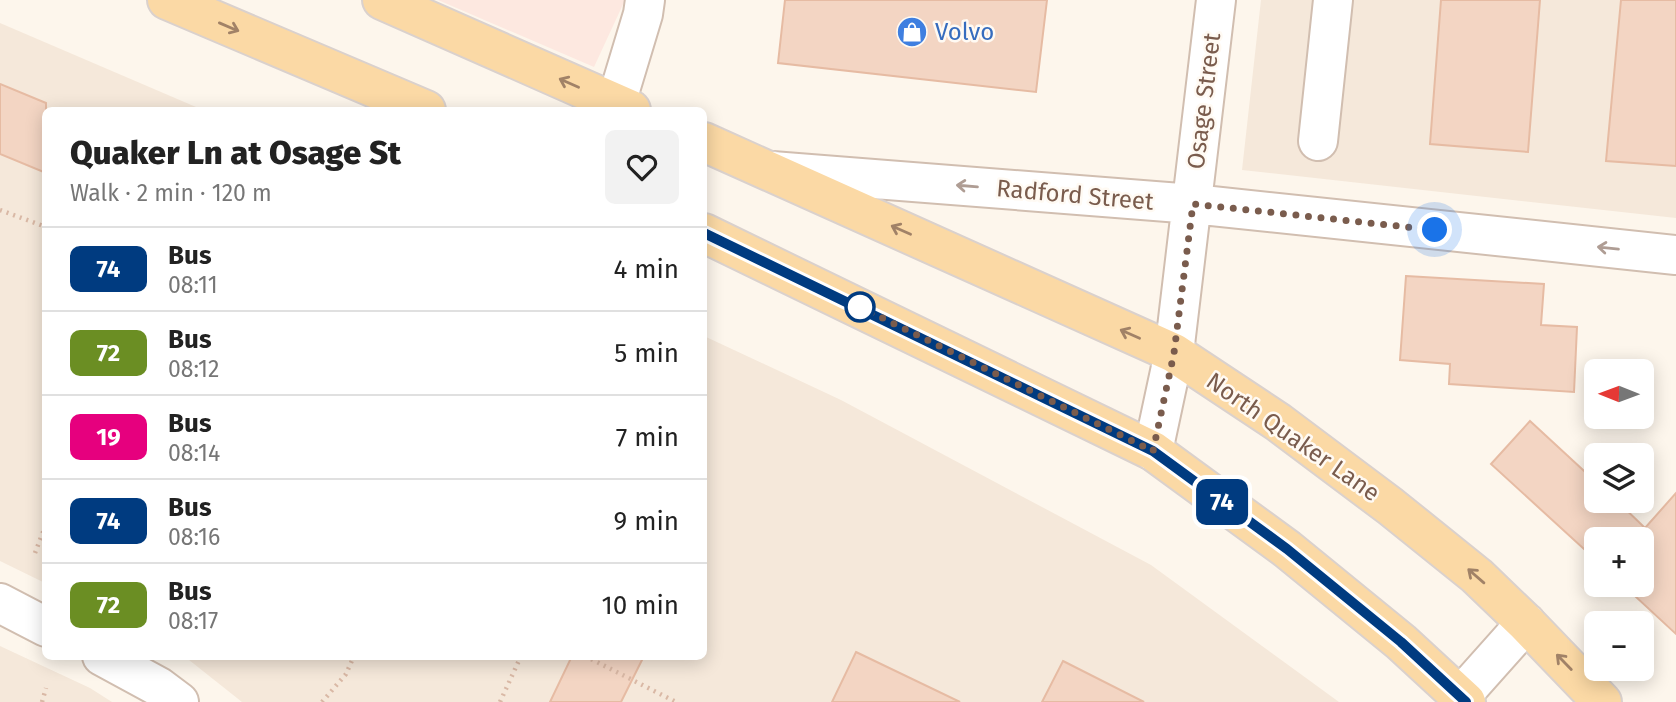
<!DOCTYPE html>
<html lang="en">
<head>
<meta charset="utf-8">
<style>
	body { margin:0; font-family:"Fira Sans",sans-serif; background:#f2f2f2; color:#222; height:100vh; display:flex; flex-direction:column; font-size:26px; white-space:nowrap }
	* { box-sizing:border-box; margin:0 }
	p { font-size:23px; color:#767676 }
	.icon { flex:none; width:38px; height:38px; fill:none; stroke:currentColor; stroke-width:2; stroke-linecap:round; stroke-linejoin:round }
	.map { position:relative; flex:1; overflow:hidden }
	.panel { position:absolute; left:42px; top:107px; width:665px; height:553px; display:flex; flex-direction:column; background:#fff; border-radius:10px; box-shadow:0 4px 18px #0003 }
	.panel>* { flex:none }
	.badge { padding:0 14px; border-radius:10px; font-size:24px; line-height:46px }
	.needle { width:46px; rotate:271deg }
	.controls { position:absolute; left:1584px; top:359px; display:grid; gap:14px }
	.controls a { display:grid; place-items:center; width:70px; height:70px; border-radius:10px; background:#fff; box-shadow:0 4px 18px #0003; font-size:35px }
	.you { position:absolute; width:35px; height:35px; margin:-18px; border:5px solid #fff; border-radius:50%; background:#1a73e8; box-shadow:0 0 0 10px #1a73e833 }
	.map>.badge { position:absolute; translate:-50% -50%; box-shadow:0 0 0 4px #fff }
	.round { display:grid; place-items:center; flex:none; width:74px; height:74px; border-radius:10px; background:#f2f2f2 }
	.headline { display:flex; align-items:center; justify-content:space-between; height:119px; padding:0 28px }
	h1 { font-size:33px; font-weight:800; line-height:52px }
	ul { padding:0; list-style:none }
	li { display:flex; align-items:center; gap:21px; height:84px; padding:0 28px; border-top:2px solid #e0e0e0 }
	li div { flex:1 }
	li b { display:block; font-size:26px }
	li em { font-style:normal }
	li .badge { min-width:77px; font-weight:700; text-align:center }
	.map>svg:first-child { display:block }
	.residential { fill:#f5e8da }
	.commercial { fill:#fde8e0 }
	.building { fill:#f3d5c3; stroke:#e6bba3; stroke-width:2 }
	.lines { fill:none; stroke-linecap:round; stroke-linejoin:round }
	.minor-casing { stroke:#d1beb0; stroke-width:42 }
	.major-casing { stroke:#dad1cd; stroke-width:42 }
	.path { stroke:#d9b8a5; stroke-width:4.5; stroke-dasharray:2 5; stroke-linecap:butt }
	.minor { stroke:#fff; stroke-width:38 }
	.major { stroke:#fbd9a5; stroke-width:38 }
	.oneway { stroke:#a18267 }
	.oneway2 { stroke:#af9d94 }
	.line-casing { stroke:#fff; stroke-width:16 }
	.line { stroke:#003b80; stroke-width:10 }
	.walk { stroke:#7a5c4d; stroke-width:7; stroke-dasharray:0 12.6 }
	.stop-dot { fill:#fff; stroke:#003b80; stroke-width:3.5 }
	.labels { text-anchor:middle; stroke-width:5; stroke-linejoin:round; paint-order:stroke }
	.shop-label { font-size:24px; fill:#366cbe; stroke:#fffaf3; text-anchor:start }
	.street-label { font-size:24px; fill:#7a5c4d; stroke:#fffaf3 }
</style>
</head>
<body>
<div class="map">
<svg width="1676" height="702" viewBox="0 0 1676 702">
	<rect width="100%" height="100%" fill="#fdf6ec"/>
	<!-- residential -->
	<path class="residential" d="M1261,0H1676V218L1242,170Z
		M0,23L203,110H46L45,583L0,561Z
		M704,336L841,400L1151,565L1339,702H242L184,656H704Z
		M0,646L90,688L112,702H0Z"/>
	<!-- commercial -->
	<path class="commercial" d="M438,0H625L594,67Z"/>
	<!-- building -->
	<path class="building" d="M785,0H1047L1036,92L778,63Z
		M1441,0H1540L1528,152L1430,144Z
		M1621,0H1676V166L1606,161Z
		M0,84L46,103V173L0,154Z
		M1406,276L1544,284L1541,325L1577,327L1574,392L1449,384L1450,364L1400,360Z
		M1530,421L1596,482V500H1616L1645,528L1676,493V634L1622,584H1642V539H1596V560L1491,464Z
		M856,652L960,702H832Z
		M572,656H644L621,702H550Z
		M1063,661L1144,702H1042Z"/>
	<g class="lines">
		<!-- minor casing -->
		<g class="minor-casing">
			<path id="minor" d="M614,110L643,14L645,0
				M1318,141L1333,0
				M772,171L1193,204L1676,255
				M1153,451L1174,353L1216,0
				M0,603L46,627
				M102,656L159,687L179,702
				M1460,697L1526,623"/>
		</g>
		<!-- major casing -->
		<g class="major-casing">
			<path id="major" d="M167,0L426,110
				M382,0L631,110
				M704,142L1174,353L1278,422L1390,506L1477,576L1526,623L1602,702
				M704,233L1153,451L1287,549L1401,642L1466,702"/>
		</g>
		<!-- path -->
		<path class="path" d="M0,210L46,227
			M35,553L46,524
			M585,656L676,702
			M42,702L46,688
			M322,702L346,674L354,656
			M500,702L521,656"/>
		<!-- minor -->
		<use href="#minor" class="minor"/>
		<!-- major -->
		<use href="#major" class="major"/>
	</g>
	<!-- one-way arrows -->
	<defs><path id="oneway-shaft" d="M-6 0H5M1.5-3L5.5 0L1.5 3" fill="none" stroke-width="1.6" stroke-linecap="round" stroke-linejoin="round" transform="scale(1.75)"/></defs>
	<g class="oneway">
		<use href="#oneway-shaft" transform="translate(229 27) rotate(23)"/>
		<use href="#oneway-shaft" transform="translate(569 83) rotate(-156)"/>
		<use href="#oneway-shaft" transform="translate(901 230) rotate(-156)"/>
		<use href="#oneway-shaft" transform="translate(1130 334) rotate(-156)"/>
		<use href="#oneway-shaft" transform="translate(1476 576) rotate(-139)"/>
		<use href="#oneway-shaft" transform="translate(1564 662) rotate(-134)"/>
	</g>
	<g class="oneway2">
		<use href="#oneway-shaft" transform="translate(967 186) rotate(-175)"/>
		<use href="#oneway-shaft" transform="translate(1608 248) rotate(-174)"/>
	</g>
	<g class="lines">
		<!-- line casing -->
		<g class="line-casing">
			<path id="line" d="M704,233L1153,451L1287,549L1401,642L1466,702"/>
		</g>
		<!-- line -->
		<use href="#line" class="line"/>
		<!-- walk -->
		<path class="walk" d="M860,307L1153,451L1174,353L1193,204L1435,230"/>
	</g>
	<!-- icons -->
	<defs>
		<g id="shop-disc" transform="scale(1.575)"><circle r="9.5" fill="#3f7fe0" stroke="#fffaf3"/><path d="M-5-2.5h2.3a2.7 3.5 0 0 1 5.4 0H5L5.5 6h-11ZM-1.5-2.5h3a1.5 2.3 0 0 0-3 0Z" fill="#fff"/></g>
	</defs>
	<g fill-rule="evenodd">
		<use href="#shop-disc" x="912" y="32"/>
	</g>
	<!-- markers -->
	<circle class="stop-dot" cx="860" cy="307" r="14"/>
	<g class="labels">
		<!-- shop labels -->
		<g class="shop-label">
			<text x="935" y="40">Volvo</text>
		</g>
		<!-- street labels -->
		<g class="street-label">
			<text transform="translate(1204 101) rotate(-83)" y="8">Osage Street</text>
			<text transform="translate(1075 195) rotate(5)" y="8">Radford Street</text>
			<text transform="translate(1293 437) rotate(35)" y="8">North Quaker Lane</text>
		</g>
	</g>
</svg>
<div class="controls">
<a><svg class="needle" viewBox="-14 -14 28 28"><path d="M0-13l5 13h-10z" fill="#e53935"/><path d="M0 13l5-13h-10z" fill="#767676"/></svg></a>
<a><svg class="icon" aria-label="layers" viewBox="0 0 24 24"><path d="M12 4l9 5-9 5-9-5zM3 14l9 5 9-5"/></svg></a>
<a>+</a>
<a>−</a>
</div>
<div class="you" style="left:1435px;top:230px"></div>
<b class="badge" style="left:1222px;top:502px;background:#003b80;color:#fff">74</b>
<section class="panel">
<div class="headline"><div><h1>Quaker Ln at Osage St</h1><p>Walk · 2 min · 120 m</p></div><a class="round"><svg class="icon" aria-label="heart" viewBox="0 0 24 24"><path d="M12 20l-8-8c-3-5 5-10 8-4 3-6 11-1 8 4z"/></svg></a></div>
<ul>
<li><span class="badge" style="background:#003b80;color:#fff">74</span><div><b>Bus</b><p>08:11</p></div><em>4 min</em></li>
<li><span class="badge" style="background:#6b8e23;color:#fff">72</span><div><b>Bus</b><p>08:12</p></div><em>5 min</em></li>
<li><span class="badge" style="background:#e6007e;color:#fff">19</span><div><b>Bus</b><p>08:14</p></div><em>7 min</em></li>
<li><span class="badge" style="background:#003b80;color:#fff">74</span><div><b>Bus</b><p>08:16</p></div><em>9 min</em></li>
<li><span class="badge" style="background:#6b8e23;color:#fff">72</span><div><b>Bus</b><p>08:17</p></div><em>10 min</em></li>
</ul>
</section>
</div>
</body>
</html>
